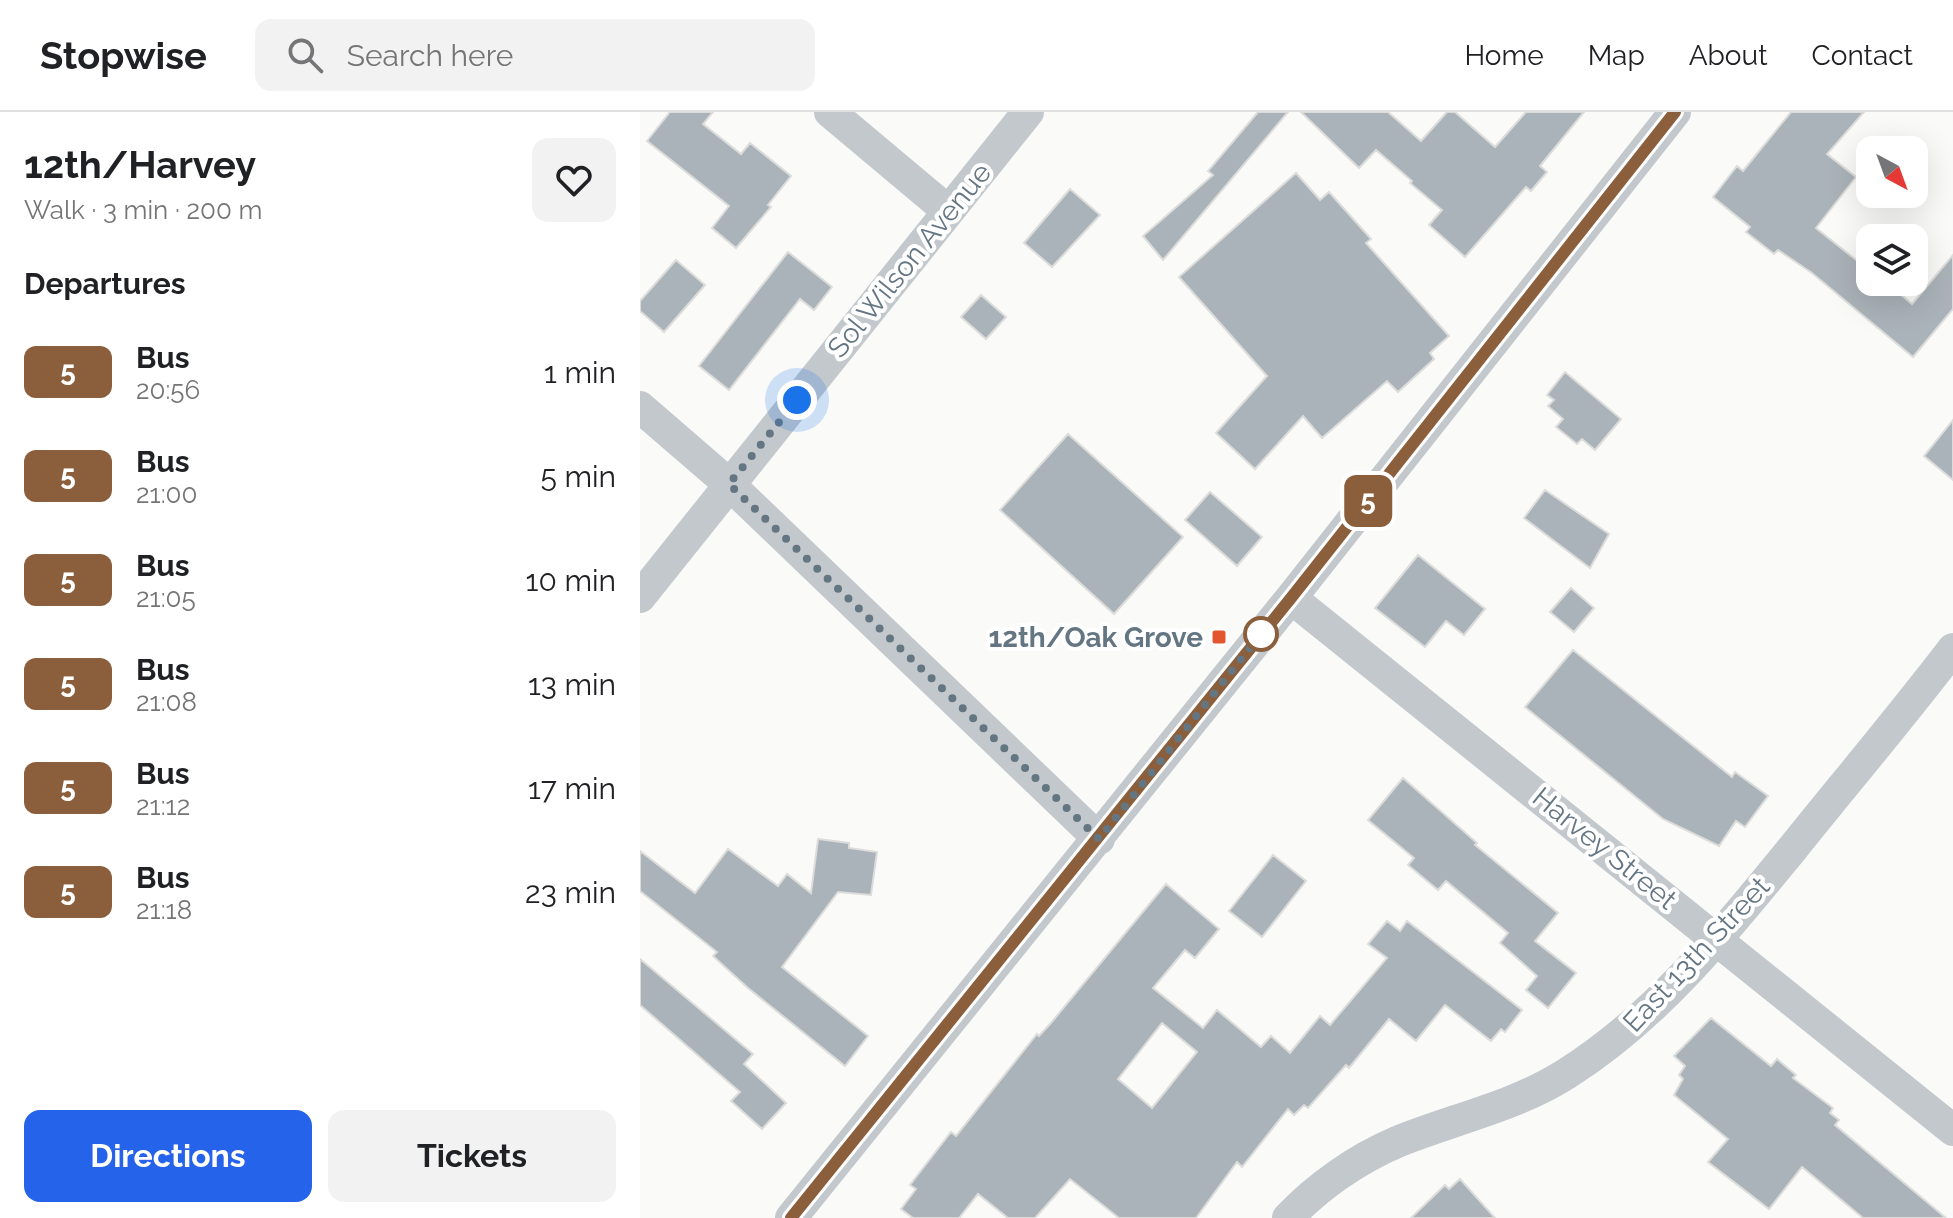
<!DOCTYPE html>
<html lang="en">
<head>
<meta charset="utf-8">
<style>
	body { margin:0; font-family:Raleway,sans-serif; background:#f2f2f2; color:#202124; height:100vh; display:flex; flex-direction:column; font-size:30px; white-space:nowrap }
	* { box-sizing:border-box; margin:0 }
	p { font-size:26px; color:#757577 }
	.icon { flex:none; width:44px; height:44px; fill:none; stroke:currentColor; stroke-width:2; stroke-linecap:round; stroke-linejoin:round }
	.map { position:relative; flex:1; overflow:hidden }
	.details { display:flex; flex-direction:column; background:#fff; width:640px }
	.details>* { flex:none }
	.badge { padding:0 16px; border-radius:12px; font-size:28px; line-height:52px }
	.needle { width:52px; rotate:139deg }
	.tools { position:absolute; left:1216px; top:24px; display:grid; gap:16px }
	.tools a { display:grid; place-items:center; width:72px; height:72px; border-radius:16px; background:#fff; box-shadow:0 8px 32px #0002; font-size:40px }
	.you { position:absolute; width:40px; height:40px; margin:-20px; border:6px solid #fff; border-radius:50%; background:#1a73e8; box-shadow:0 0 0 12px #1a73e833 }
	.map>.badge { position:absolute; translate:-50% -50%; box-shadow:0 0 0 4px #fff }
	h2 { padding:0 24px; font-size:30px; line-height:72px }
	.round { display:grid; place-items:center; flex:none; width:84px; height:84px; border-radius:16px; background:#f2f2f2 }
	.summary { display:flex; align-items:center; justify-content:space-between; height:136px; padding:0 24px }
	h1 { font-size:38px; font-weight:700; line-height:60px }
	.cta { display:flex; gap:16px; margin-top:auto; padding:16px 24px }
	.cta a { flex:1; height:92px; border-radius:16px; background:#2563eb; color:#fff; font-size:32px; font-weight:700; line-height:92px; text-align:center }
	.cta a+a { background:#f2f2f2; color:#202124 }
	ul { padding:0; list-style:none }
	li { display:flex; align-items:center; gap:24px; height:104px; padding:0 24px }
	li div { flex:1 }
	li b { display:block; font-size:30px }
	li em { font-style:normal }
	li .badge { min-width:88px; font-weight:700; text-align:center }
	header { display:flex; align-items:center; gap:48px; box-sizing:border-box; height:112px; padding:0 40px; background:#fff; border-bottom:2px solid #e0e0e0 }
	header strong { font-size:38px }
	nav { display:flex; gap:44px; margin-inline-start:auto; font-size:28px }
	.search { width:560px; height:72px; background:#f2f2f2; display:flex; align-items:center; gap:20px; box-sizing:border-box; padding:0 28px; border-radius:16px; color:#757577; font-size:30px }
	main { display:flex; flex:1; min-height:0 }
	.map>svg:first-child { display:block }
	.building { fill:#aab3b9; stroke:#dcdcda; stroke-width:2; fill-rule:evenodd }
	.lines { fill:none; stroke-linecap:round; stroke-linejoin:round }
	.minor { stroke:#c3c8cc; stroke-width:32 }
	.line-casing { stroke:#fff; stroke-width:18 }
	.line { stroke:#8b5e3c; stroke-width:12 }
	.walk { stroke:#657683; stroke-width:8; stroke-dasharray:0 14.4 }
	.stop-dot { fill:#fff; stroke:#8b5e3c; stroke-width:4 }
	.poi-dot { fill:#e4572e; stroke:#fff; stroke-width:3 }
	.labels { text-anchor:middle; stroke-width:8; stroke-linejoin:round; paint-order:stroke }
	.street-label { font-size:28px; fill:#657683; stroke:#fff }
	.poi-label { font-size:28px; font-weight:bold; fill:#657683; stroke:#fff; text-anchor:end }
</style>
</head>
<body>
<header>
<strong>Stopwise</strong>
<div class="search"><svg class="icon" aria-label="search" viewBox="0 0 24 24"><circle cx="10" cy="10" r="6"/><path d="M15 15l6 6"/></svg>Search here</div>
<nav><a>Home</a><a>Map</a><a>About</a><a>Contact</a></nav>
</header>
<main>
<section class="details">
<div class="summary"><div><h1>12th/Harvey</h1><p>Walk · 3 min · 200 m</p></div><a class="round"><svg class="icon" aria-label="heart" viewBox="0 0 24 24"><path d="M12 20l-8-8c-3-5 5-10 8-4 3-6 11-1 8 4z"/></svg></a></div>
<h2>Departures</h2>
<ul>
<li><span class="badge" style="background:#8b5e3c;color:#fff">5</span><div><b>Bus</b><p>20:56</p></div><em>1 min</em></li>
<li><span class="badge" style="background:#8b5e3c;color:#fff">5</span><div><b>Bus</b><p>21:00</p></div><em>5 min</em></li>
<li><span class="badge" style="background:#8b5e3c;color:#fff">5</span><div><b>Bus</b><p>21:05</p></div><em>10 min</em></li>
<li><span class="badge" style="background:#8b5e3c;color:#fff">5</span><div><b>Bus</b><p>21:08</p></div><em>13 min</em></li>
<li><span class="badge" style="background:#8b5e3c;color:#fff">5</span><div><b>Bus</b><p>21:12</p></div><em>17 min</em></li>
<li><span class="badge" style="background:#8b5e3c;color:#fff">5</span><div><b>Bus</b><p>21:18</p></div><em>23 min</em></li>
</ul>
<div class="cta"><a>Directions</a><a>Tickets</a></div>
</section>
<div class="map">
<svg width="1313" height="1106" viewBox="0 0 1313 1106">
	<rect width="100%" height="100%" fill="#fafaf8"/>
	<!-- building -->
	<path class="building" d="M30,0H73L63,12L101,42L110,31L151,64L128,93L131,95L96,136L72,116L89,94L7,29Z
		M618,0H648L523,148L503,124L573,63L568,59Z
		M661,0H748L781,29L807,0H815L855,35L886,0H944L900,54L907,60L891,79L886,75L825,145L789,113L802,98L770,71L772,69L736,38L719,56Z
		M1151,0H1224L1187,42L1216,65L1176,116L1230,159V170H1246L1272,192L1313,143V197L1273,245L1172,161L1138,138L1134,142L1106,120L1110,115L1073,85L1097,54L1103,59Z
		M656,61L680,88L689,80L731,127L726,131L809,224L790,241L794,247L758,280L747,269L682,326L663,304L615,357L576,321L627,264L539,165Z
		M430,77L460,103L412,155L384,131Z
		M148,140L192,175L174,198L160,187L89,278L59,254Z
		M36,148L65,173L24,220L0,199V189Z
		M341,183L366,205L346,227L321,205Z
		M925,260L981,307L955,338L942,327L937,332L916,315L923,307L908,294L914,288L907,283Z
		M1313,308V368L1284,344Z
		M428,322L543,425L474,502L360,398Z
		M905,378L969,422L950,456L884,406Z
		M570,380L622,425L597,454L545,408Z
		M778,443L845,497L824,523L806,509L785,535L735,496Z
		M931,476L954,496L934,520L910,500Z
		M933,538L1092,665L1095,660L1128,684L1105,715L1096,709L1079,734L1023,707L885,595Z
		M763,666L837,731L835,733L918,801L895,829L936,861L908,896L886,878L897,864L860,831L868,821L806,769L798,778L768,753L774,746L728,708Z
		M178,727L209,731V736L237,740L231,783L198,780L142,855L228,924L205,954L108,876L73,844L77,840L0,779V739L55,781L88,737L138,774L147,762L171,781Z
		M633,743L666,769L622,825L589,799Z
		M526,772L579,817L555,846L545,838L513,876L563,916L577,898L621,935L631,924L650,941L680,904L690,913L747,846L728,832L747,809L760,819L767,809L882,898L865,920L861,917L851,929L805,893L776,929L749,907L709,956L706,953L668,996L664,993L654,1003L648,997L602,1055L597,1050L556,1106H479L430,1067L395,1106H368L338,1082L319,1106H273L261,1097L276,1077L270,1073L311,1020L316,1024L397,922L399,924L411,911ZM522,911L557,940L512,996L478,967Z
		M0,847L113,942L104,952L146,991L122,1017L91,989L100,980L0,893Z
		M1071,906L1131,954L1137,947L1156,963L1153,966L1193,996L1190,1001L1199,1008L1195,1013L1306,1106H1223L1162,1055L1129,1097L1068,1050L1088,1027L1034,983L1043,967L1039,963L1045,954L1034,944Z
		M820,1067L855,1106H771L805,1073L809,1077Z"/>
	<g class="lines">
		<!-- minor -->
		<path class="minor" d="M190,0L308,99
			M0,295L89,372L459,727
			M0,485L388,0
			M651,486L1313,1018
			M151,1106L651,486L1035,0
			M648,1106C677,1075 717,1047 757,1030C813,1007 874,995 926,962C1018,904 1085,819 1153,736C1206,670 1261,605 1313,537"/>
	</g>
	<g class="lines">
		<!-- line casing -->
		<g class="line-casing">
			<path id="line" d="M151,1106L651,486L1035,0"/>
		</g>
		<!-- line -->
		<use href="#line" class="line"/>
		<!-- walk -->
		<path class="walk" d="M157,288L89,372L459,727L621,522"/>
	</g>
	<!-- markers -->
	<circle class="stop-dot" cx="621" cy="522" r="16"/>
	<rect class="poi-dot" x="571" y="517" width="16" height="16" rx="4"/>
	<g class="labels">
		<!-- street labels -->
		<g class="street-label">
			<text transform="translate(269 148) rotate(-51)" y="10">Sol Wilson Avenue</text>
			<text transform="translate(965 736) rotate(39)" y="10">Harvey Street</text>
			<text transform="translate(1056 842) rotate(-47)" y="10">East 13th Street</text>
		</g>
		<!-- poi labels -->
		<g class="poi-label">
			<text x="563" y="535">12th/Oak Grove</text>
		</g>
	</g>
</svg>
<div class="tools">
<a><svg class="needle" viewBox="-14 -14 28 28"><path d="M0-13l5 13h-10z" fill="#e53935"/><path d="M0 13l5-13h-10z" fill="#757577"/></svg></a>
<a><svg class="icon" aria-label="layers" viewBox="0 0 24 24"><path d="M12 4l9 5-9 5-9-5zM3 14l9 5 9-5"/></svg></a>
</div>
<div class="you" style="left:157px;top:288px"></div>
<b class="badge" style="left:728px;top:389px;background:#8b5e3c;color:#fff">5</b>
</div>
</main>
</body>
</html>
